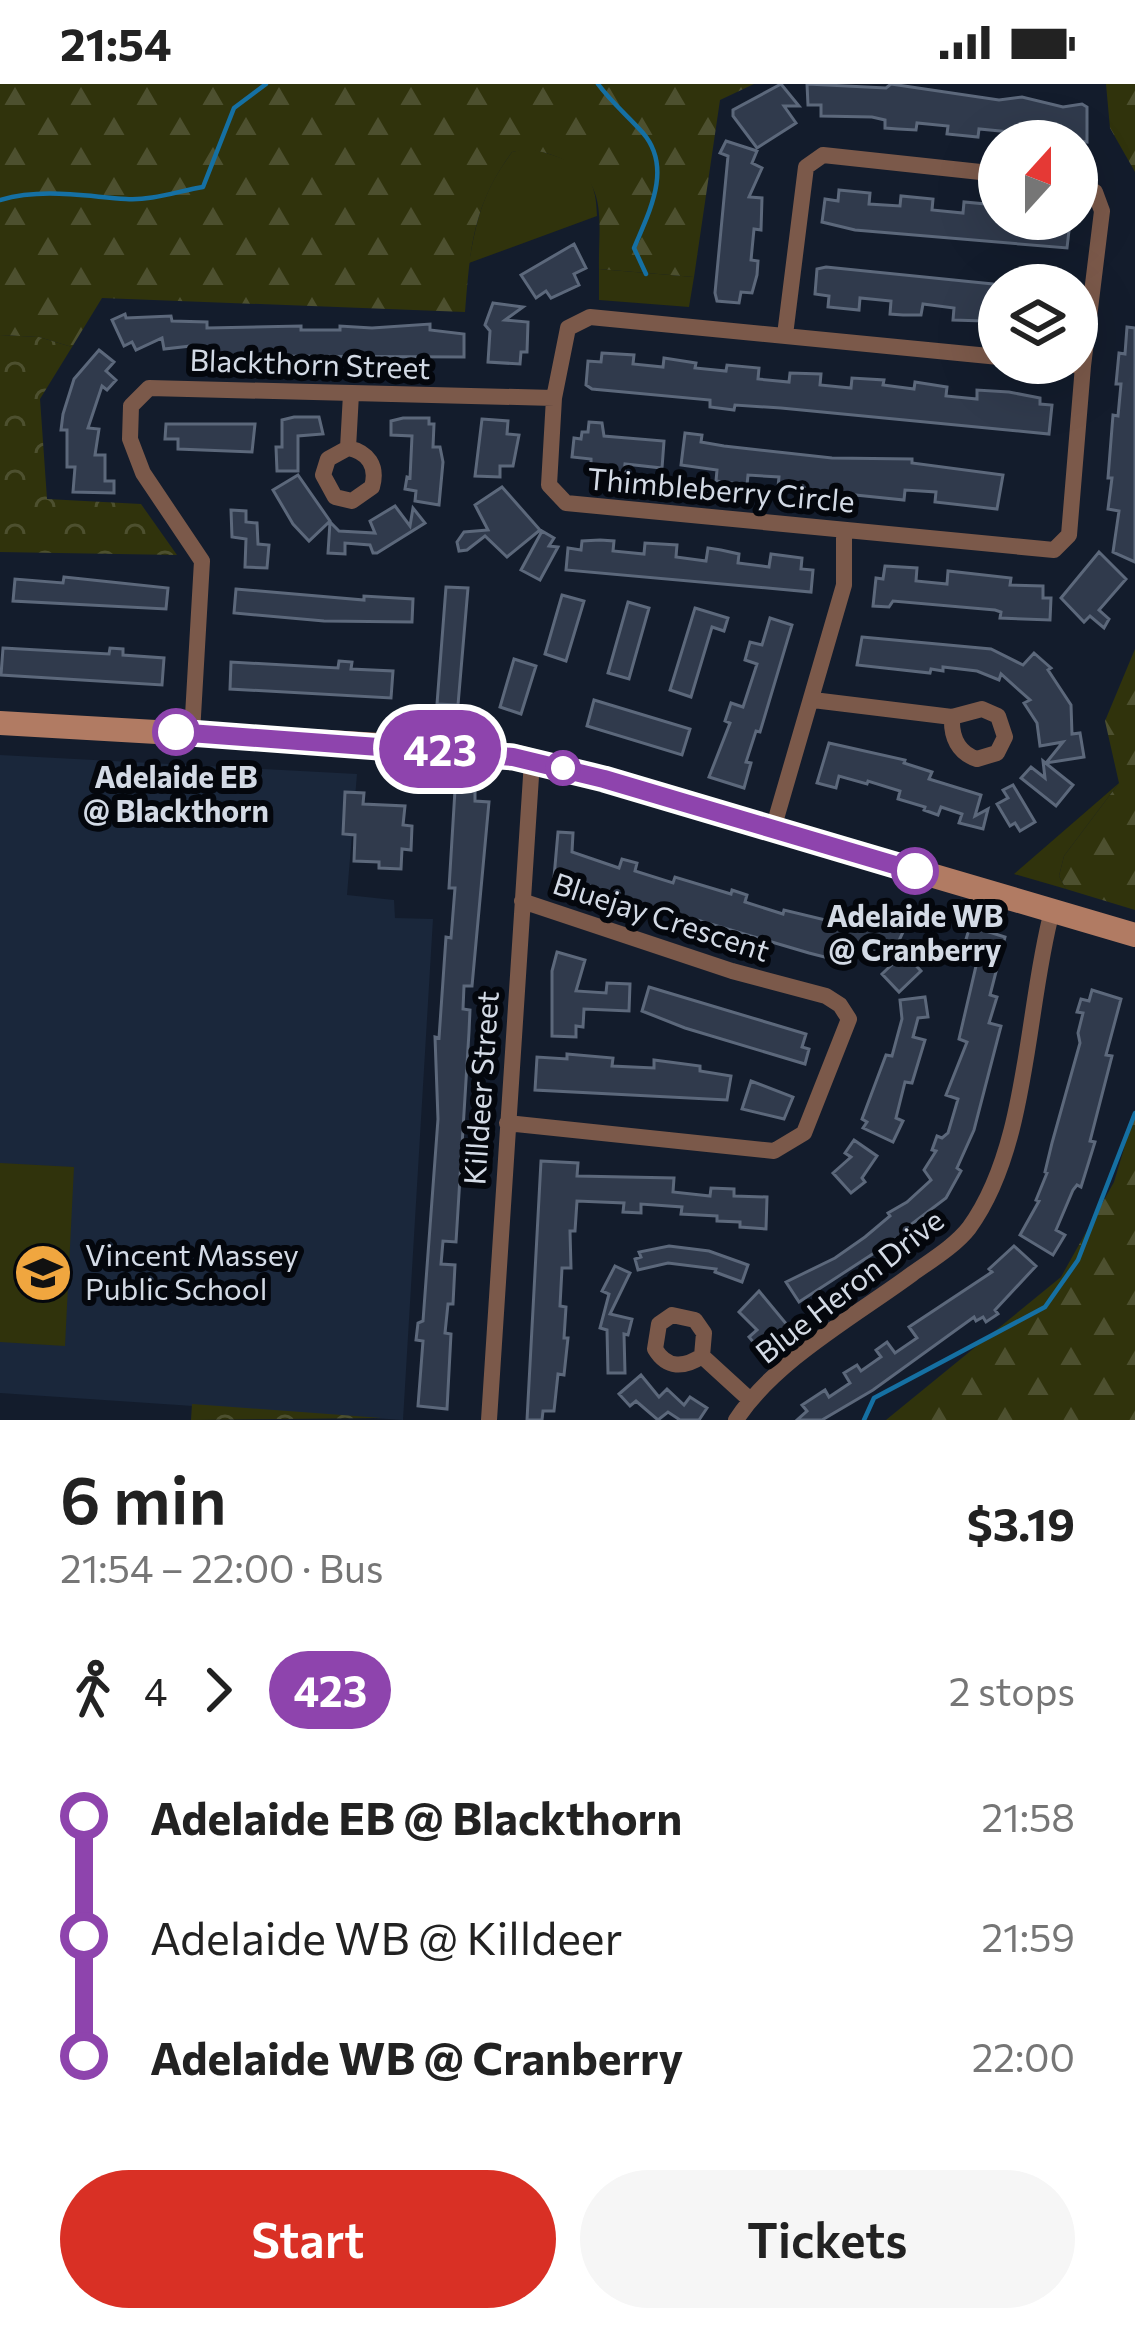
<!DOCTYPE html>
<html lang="en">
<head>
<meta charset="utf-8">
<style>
	body { margin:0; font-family:Commissioner,sans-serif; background:#f6f6f6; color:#222; height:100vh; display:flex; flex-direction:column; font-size:45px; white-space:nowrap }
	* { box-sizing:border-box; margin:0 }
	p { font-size:39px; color:#767676 }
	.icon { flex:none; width:66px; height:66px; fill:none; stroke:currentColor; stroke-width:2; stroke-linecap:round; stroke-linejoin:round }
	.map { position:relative; height:1336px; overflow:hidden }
	.details { display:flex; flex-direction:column; background:#fff; flex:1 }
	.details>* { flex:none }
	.badge { padding:0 24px; border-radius:39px; font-size:42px; line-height:78px }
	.needle { width:78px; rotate:21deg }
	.controls { position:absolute; left:978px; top:36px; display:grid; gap:24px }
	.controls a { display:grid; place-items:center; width:120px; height:120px; border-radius:50%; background:#fff; box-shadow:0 12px 48px #0002; font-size:60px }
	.map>.badge { position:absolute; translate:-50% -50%; box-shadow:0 0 0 6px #fff }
	.legs { display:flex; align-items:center; gap:18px; height:132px; padding:0 60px; font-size:39px }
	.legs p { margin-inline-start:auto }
	.summary { display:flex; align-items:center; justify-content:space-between; height:204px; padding:0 60px }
	h1 { font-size:66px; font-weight:600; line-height:90px }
	.primary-button { display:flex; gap:24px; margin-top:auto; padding:24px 60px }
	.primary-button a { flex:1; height:138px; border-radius:72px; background:#d93025; color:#fff; font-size:48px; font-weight:600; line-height:138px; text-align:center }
	.primary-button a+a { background:#f6f6f6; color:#222 }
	ul { padding:0 60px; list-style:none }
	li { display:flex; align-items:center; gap:42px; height:120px; font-size:45px }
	li i { display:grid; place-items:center; width:18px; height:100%; margin:0 15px; background:currentColor }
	li i::after { content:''; width:30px; height:30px; margin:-15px; border:9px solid; border-radius:50%; background:#fff }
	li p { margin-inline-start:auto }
	li:first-child i { background:linear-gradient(#0000 50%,currentColor 0) }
	li:last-child i { background:linear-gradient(currentColor 50%,#0000 0) }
	.status { display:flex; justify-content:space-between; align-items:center; height:84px; padding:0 60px; background:#fff; direction:ltr }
	.status svg { height:33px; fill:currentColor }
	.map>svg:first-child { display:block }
	.built { fill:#1a273b }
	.grass { fill:#30330c }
	.forest { fill:url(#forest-firs) }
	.park { fill:url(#park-crowns) }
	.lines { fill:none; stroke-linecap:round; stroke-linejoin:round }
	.stream { stroke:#1570a3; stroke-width:4.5 }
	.building { fill:#303a4c; stroke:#5c687b; stroke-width:3 }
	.minor { stroke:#7b594a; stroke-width:16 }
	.secondary { stroke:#b17b63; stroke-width:24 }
	.line-1-casing { stroke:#fff; stroke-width:27 }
	.line-1 { stroke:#8e44ad; stroke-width:18 }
	.stop-1-dot { fill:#fff; stroke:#8e44ad; stroke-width:6 }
	.labels { text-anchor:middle; stroke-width:12; stroke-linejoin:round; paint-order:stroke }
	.street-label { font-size:30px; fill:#d3dae5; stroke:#04070d }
	.stop-label { font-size:30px; font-weight:bold; fill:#d3dae5; stroke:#04070d }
	.poi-label { font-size:30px; fill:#d3dae5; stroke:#04070d; text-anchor:start }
</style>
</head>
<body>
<div class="status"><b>21:54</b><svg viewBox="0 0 49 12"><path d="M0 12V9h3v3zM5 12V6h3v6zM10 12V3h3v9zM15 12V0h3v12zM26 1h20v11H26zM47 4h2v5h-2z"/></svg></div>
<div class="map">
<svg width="1135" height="1336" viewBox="0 0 1135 1336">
	<defs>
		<pattern id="forest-firs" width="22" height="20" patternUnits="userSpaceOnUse" patternTransform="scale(3)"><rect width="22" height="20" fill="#30330c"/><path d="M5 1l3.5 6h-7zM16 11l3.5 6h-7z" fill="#4d502f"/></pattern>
		<pattern id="park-crowns" width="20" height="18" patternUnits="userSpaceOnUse" patternTransform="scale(3)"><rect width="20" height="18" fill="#30330c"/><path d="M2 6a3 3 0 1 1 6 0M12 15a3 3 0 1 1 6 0" fill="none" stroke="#4d502f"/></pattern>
	</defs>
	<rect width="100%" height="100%" fill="#131c2c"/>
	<!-- built -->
	<path class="built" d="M0,671L357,690L347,811L394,816L395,834L433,835L403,1336L0,1309Z"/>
	<!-- grass -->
	<path class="grass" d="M528,64C572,76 597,82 597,132L469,179C477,132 484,106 512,68Z
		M599,185L694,193L689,223L599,216Z
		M1119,699L1064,772L1059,792L1066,805L1014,790Z
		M0,1079L74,1083L65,1262L0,1258Z"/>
	<!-- forest -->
	<path class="forest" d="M0,0H754L720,16L694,193L599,185C598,138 610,96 560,74C543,67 530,64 512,68C473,121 470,164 465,228L102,214L72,263L39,253L0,251Z
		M1106,0H1135V88L1110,44Z
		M1135,565V826L1066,805L1059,792L1064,772L1119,699L1105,637Z
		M1135,1028V1336H886L1061,1193L1114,1098Z"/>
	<!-- park -->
	<path class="park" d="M0,251L39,253L72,263L40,315L47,415L141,420L177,471L0,468Z
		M192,1320L382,1334L191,1336Z"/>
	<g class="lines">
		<!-- stream -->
		<path class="stream" d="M598,0C611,18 628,32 643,49C673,84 649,128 634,164L646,190
			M0,116C43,104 82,112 126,115C150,117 179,107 203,103L234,24L266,0
			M864,1336L874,1314L1045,1223L1078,1176L1135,1029"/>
	</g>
	<!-- building -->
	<path class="building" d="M781,0L799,22H784L796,39L757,64L733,32V26Z
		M807,0L886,4L891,0L999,16L1022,13L1063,23L1082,20L1087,23V58L1069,56V50L1043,46L1041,57H1020L1010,56L1011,48L979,45L978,53L947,50L948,42L917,39L916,46L898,45L885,44V36L872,33L821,32V21H808Z
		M726,57L757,67L752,79L762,84L749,113L762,114L761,146L754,145L751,176L758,177L757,191L752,209L741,208L739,219L717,217L715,209L728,72L720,69Z
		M839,106L870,109L869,120L900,122L901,112L933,115L932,126L963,129L964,118L996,121L999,135H1058L1070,138L1067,164L855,146L822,138L825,115L838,117Z
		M574,160L586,184L574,190L579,201L551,214L546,207L536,214L521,191Z
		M826,183L993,200L999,202L998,227L986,226L984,237L953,236L954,224L923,220L921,231H903L890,230L891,217L860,214L859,226L828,223L829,212L815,210L817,185Z
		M493,219L523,223L505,236L528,238L527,268H521L520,280L488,278L490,247L485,241Z
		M125,230L126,234L171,232L172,237L207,238V244L301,242V246H340V242L372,244L430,240V246L464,250V273L226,272L212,271V267H191V262L164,265L162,254L136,266L132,258L124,262L112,236Z
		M1127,243L1135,244V478L1113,468L1119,427L1108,425L1112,394H1108L1113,331L1118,332L1121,300H1116L1119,269L1125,270Z
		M99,266L114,278L106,287L116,296L107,306L102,302L88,344L99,345L95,371H105V397H114V409L73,408L75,383H67V346H61L63,330L74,295Z
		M602,269L634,271L633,280L663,283L664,274L696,279L695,284L726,287L727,281L759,284L758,295L789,298L790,289L821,290L820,301L851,304L852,294L884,296L883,301L914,305L915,298L947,303L946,312L977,315V306L1009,308L1040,314V320L1052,321L1049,350L781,324L735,321L734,326L710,323V316L592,305L586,301L588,277L601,278Z
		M294,333H319L323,350L298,352V387H277L276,363H282V336Z
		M403,334H429V340H434L433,363H440L443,378L439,421L415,417L416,407L405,405L407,393L410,394L412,352L391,351V337Z
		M482,335L508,337L507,350L519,351L513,382H500V393L475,392Z
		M589,338L602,339L604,352L664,357L662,384L625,380L624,389L591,385V375L572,373L574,354L581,355L582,348H588Z
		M166,340H255L252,368L178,365V355H165Z
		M685,349L702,351L701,358L724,362L832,374L912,375V379L1003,391L997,425L935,418L936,408L905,406L904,416L778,403L779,393L748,391L747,401L716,397L717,386L681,381Z
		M298,391L330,437L309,457L293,440L273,406Z
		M502,403L540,446L507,473L485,452L467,466L459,467L457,458L464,448L488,446L475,421Z
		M395,422L410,442L413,424L425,439L377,469H373L370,461L345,459V470L328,469L330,438L339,447L375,449L370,437Z
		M231,426L246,427V438L257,439L258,460L269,461L267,484L245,483L246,455L232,453Z
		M542,447L554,454L549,462L558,463L540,496L521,486Z
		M600,456L614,457L613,467L644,470L645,459L677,461L676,473L706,477L708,464L721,466L739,470L738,479L769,483L771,470L802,474L801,485L813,486L811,508L566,486L568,464L581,466L582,457Z
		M1099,468L1126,495L1099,526L1109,535L1104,544L1090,532L1084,538L1061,514Z
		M885,482L917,484L916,497L947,500L948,487L1011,494L1010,501L1043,502V514H1051L1050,536L1000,534L1001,528L995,526L893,517L889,523L873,522L876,494L883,495Z
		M64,493L168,504L166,525L13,517L15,495L63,499Z
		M446,503L468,504L458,621L437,620Z
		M236,505L364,516V512L413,515L412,538L324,537L234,529Z
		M562,511L584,517L566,577L545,570Z
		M628,518L649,524L629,595L608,589Z
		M695,524L728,534L724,547L712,543L691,613L670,606Z
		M770,534L792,541L760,648L756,647L746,678L751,679L744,704L709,693L730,639L725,637L731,619L743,623L757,580L745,576L750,558L762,561Z
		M862,553L991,565L1023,581L1034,569L1051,584L1048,586L1071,621L1072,650L1080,649L1084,673L1046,679L1063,658L1040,662L1037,639L1024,619L1030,616L1001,590L999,596L977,587L943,583V587L931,585L930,589L857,581Z
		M3,564L109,570L110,564L123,565V571L164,574L162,601L1,591Z
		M514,575L536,582L521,630L500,623Z
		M339,577L352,578L351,585L393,587L391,614L230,605L231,578L338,584Z
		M594,616L690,645L682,671L587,642Z
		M829,659L905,676L904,679L932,688L929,695L981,711L975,732L988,725L983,745L959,739L962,730L941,723L938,731L924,726L925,723L898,715L900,707L868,697L867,700L839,692L836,704L817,699Z
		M1043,677L1073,701L1056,722L1021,694L1031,683L1045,694Z
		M1013,701L1035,738L1020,747L1015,739L1010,742L997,720L1008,714L1003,706Z
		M455,706L475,707V717L489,718L472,902H464L463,925L470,926L469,948L456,1158L443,1157L441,1180L455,1181L453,1220H448L445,1249L451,1250L447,1325L418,1322L423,1257L416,1256L418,1239L423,1237L438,1035L435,953L439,954L446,853L451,854L455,804H449Z
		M345,708L364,709L363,720L405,722L403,741L412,742L411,766L402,765L401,785L379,784V778L354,777L355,751L343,750Z
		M558,748L573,749L572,768L619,784L622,775L637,779L635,787L673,799L675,793L731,810L732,806L747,811L745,818L783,830L784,826L867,846L874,830L904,846L896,863L879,856L874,866L853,857L850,867L844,865L840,877L809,869L633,817L581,799L582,795L554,793Z
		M970,842L1005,853L990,911L997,913L989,939L1001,942L974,1046L957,1084L961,1087L946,1114L909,1142L911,1145L799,1218L786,1198L835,1174L865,1153L890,1132L888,1129L907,1118L931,1096L924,1086L936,1067L932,1066L937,1052L942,1054L948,1049L958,1015L946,1011L967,958L959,955L979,869L964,862Z
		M557,868L585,876L576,907L606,909L607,899L630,900L629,927L584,925L583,943L576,942V953L552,952V887Z
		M904,869L921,887L899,908L882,890Z
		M649,903L806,950L802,963L809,965L805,980L685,944L642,927Z
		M1092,906L1121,915L1106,971L1112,972L1090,1057L1095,1058L1081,1103L1077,1101L1073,1106L1056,1146L1065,1151L1053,1171L1020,1151L1039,1117L1036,1116L1047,1089L1045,1088L1052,1059L1080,959L1078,949L1083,929L1077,928L1081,915L1089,917Z
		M925,913L928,933L918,934L913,953L925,956L912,999L905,998L896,1034L903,1037L893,1058L863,1044L867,1038L862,1035L886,971L892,972L902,935L900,916Z
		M567,970L613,974L612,982L654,984V976L700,982V987L731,992L727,1016L535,1006L537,973L567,975Z
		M751,997L793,1013L784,1035L742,1025Z
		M854,1056L877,1072L862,1094L865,1098L851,1109L833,1089L851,1073L845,1069Z
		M541,1077L578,1079L577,1092L674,1094L673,1108L710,1112L711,1104L734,1105V1112L767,1113L766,1145L740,1143V1138L717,1137V1132L681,1130L682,1123L641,1120V1129L623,1128L624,1119L577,1117L575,1147H570L571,1184H562L560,1222L566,1223L564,1254H568L564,1291L558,1290L554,1327H543L542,1336H527Z
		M669,1162L709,1167L748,1181L742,1198L715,1188L716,1185L668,1179L638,1186L635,1175L641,1173L639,1168Z
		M1014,1162L1036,1182L995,1226L998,1230L986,1238L983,1233L976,1237L974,1233L873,1306L822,1336H797L807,1327L802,1321L825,1306L829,1313L850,1299L844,1289L857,1281L861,1287L881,1273L876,1266L887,1258L895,1269L917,1254L909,1243L992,1188L989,1185Z
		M615,1182L630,1189L610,1230L632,1235L628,1251L624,1250L625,1289H608L607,1246L600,1244L609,1210L602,1207Z
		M759,1207L788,1242L759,1265L749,1253L757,1246L739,1228Z
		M641,1291L659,1313L667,1305L684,1321L690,1313L707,1324L699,1336H680L668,1328L658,1336L636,1317L630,1322L619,1310Z"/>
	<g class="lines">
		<!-- minor -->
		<path class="minor" d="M1077,99L1095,108L1102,127L1083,282
			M785,251L806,83L823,71L999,90
			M999,273L590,233L568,244L554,314L549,401L566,419L1054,466L1069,451L1083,282L1055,279
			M348,364C368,368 378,382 372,403L352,417L335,413L323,391L328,375L348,364L351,310
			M813,616L952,633
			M982,625L998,632L1005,653L997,669L977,675C958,669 951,653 952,633Z
			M192,649L202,477L143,389L130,355L131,322L149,304L554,314
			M773,745L844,501V446
			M507,1039L774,1067L804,1049L849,935L840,921L826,912L732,887L522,817
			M702,1272C684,1284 667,1285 655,1265L659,1240L672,1231L695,1236L704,1249L702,1272L749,1315
			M489,1336L532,677
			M736,1336C774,1277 855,1232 912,1190C930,1177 955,1162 969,1144C1029,1062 1026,923 1052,827"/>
		<!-- secondary -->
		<path class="secondary" d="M0,639L416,663L513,672L604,695L1135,851"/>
	</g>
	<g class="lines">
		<!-- line-1 casing -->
		<g class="line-1-casing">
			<path id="line-1" d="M176,648L513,673L604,695L915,787"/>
		</g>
		<!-- line-1 -->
		<use href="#line-1" class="line-1"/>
	</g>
	<!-- icons -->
	<defs>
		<g id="school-disc" transform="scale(3)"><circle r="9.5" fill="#f0a63f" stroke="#04070d"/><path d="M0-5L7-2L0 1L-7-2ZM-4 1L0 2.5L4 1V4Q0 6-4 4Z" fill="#111"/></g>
	</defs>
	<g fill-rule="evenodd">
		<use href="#school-disc" x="43" y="1189"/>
	</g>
	<!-- markers -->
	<g class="stop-1-dot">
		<circle cx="176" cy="648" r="21"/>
		<circle cx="563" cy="684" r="15"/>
		<circle cx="915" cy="787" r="21"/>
	</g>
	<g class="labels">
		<!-- street labels -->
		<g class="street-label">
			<text transform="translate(310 281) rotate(2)" y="10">Blackthorn Street</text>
			<text transform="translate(721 407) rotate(5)" y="10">Thimbleberry Circle</text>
			<text transform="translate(661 834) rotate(18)" y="10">Bluejay Crescent</text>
			<text transform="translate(482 1004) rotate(-86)" y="10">Killdeer Street</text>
			<text transform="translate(850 1203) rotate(-38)" y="10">Blue Heron Drive</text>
		</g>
		<!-- stop labels -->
		<g class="stop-label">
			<text x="176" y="704">Adelaide EB<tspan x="176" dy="34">@ Blackthorn</tspan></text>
			<text x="915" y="843">Adelaide WB<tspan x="915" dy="34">@ Cranberry</tspan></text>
		</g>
		<!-- poi labels -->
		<g class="poi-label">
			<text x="85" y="1182">Vincent Massey<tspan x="85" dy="34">Public School</tspan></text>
		</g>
	</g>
</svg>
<div class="controls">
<a><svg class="needle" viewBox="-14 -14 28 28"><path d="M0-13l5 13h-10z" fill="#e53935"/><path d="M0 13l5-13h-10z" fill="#767676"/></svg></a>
<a><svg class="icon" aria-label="layers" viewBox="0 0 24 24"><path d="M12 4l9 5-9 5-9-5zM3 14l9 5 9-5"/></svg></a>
</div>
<b class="badge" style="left:440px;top:665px;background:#8e44ad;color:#fff">423</b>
</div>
<section class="details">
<div class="summary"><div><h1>6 min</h1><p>21:54 – 22:00 · Bus</p></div><b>$3.19</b></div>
<div class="legs"><svg class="icon" aria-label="walk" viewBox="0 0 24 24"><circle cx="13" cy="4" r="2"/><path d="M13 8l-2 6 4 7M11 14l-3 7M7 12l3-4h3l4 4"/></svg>4<svg class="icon" aria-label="forward" viewBox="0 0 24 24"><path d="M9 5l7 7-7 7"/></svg><b class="badge" style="background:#8e44ad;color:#fff">423</b><p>2 stops</p></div>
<ul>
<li><i style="color:#8e44ad"></i><b>Adelaide EB @ Blackthorn</b><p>21:58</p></li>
<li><i style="color:#8e44ad"></i><span>Adelaide WB @ Killdeer</span><p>21:59</p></li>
<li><i style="color:#8e44ad"></i><b>Adelaide WB @ Cranberry</b><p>22:00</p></li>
</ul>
<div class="primary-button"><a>Start</a><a>Tickets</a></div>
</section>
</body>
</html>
